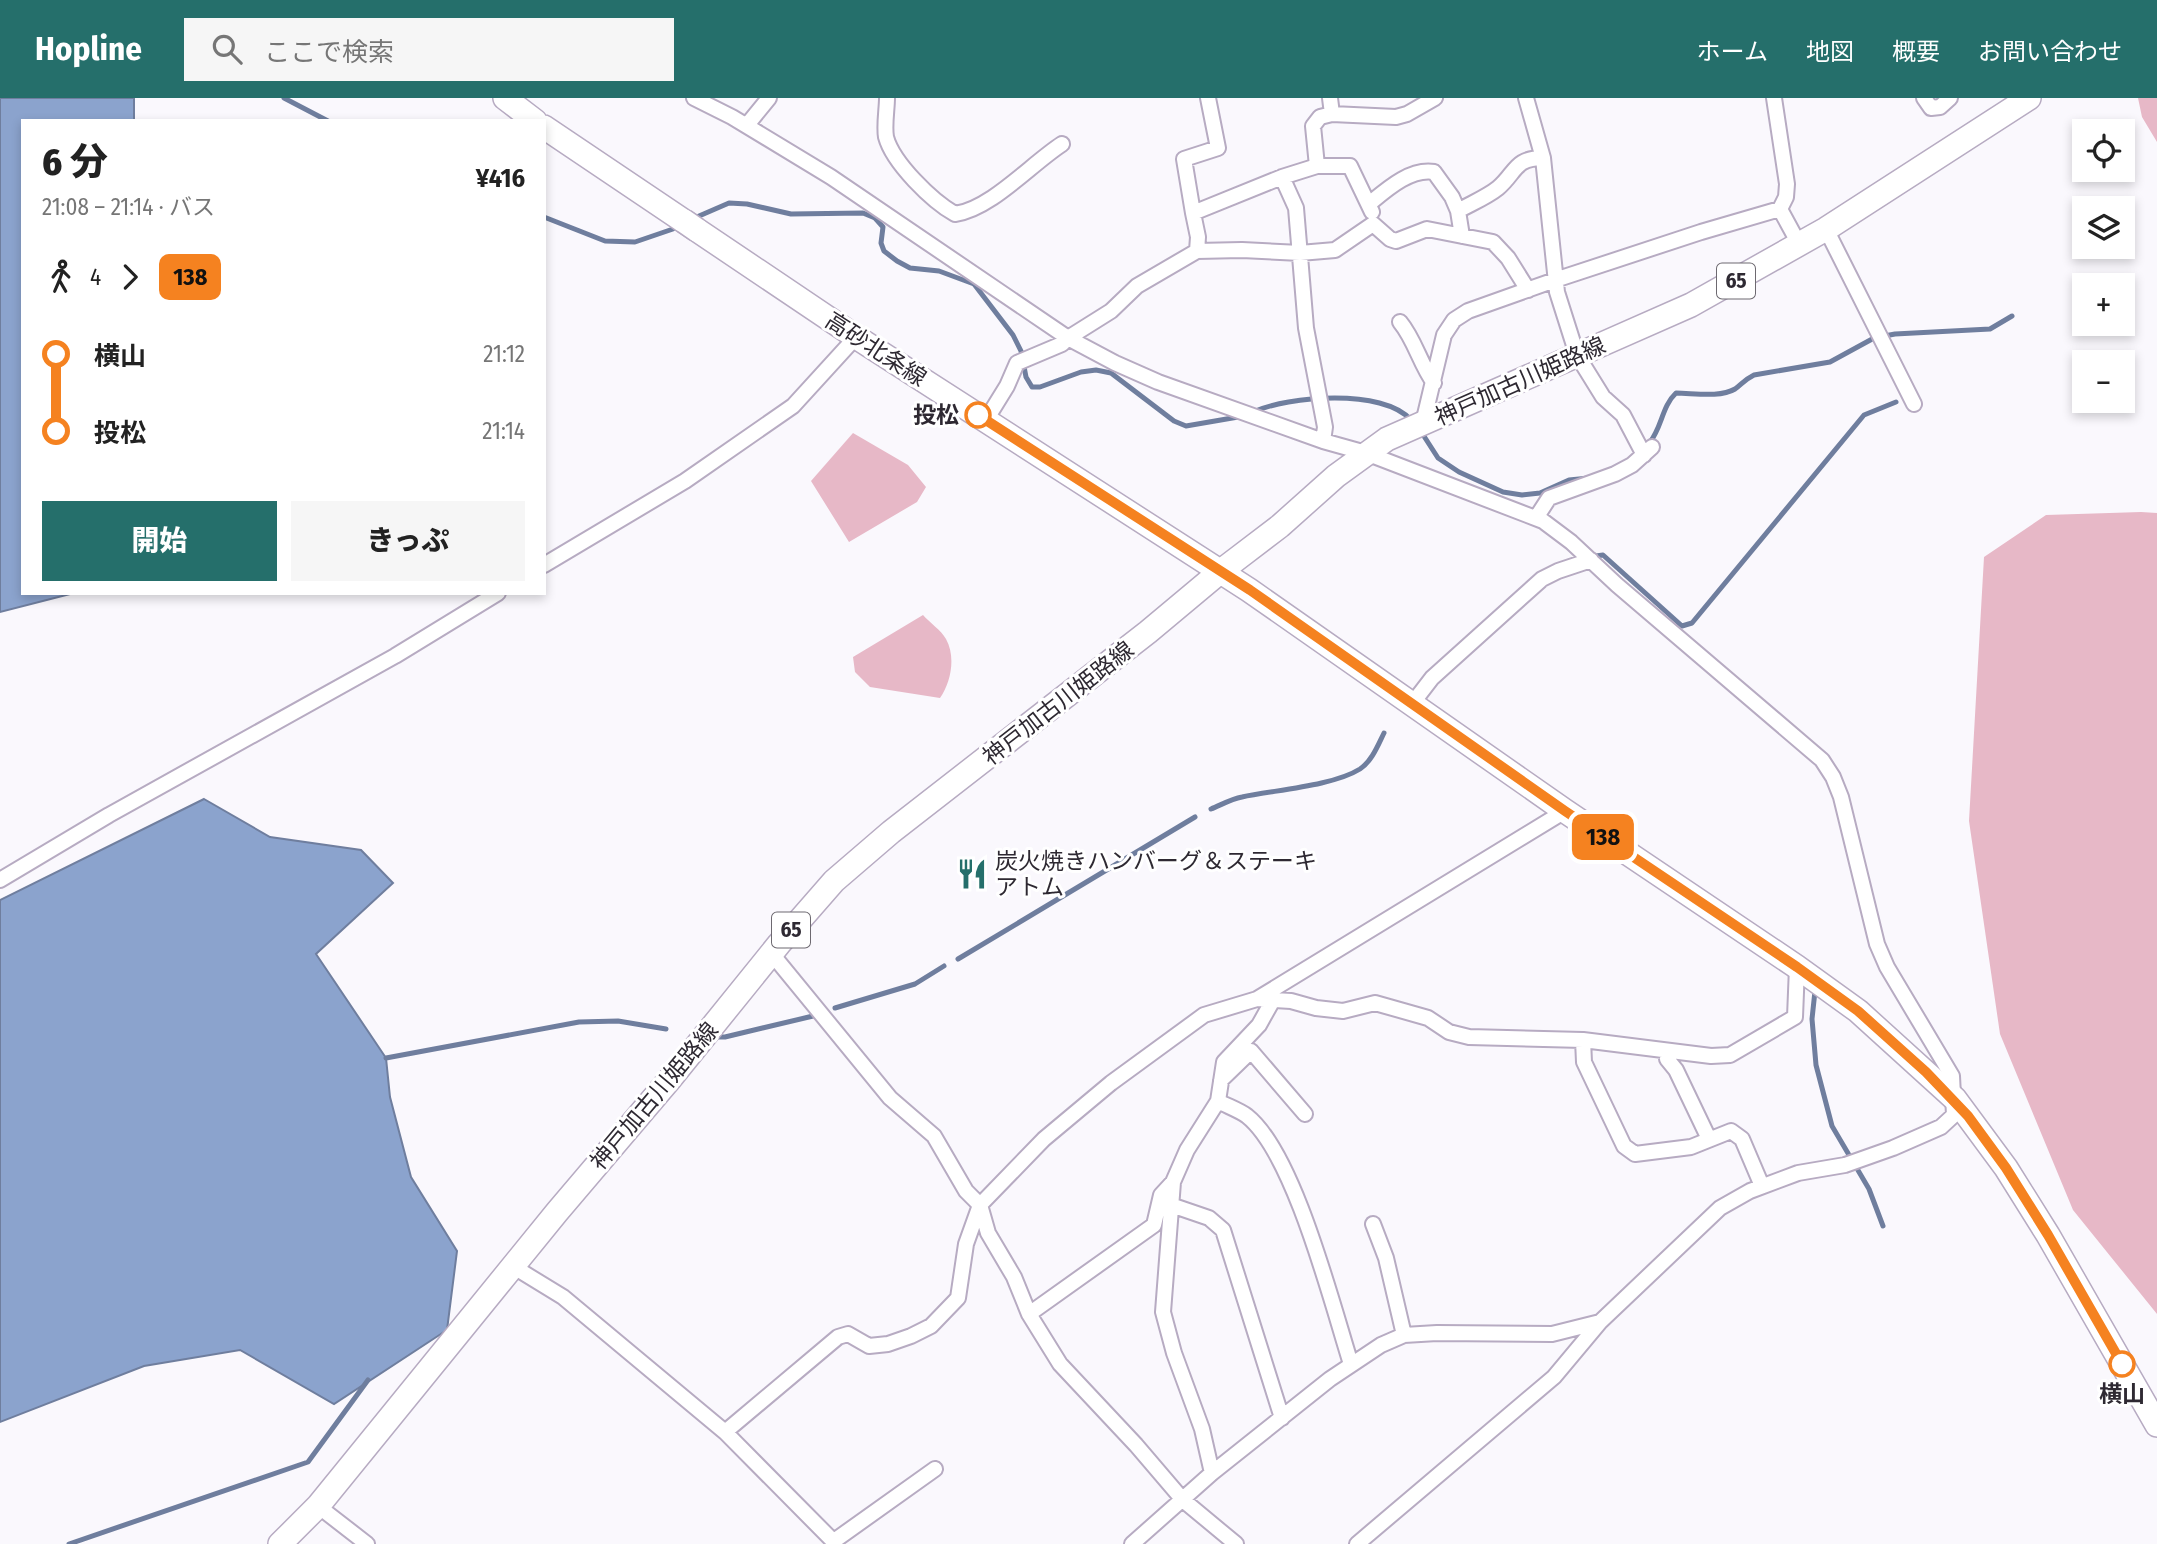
<!DOCTYPE html>
<html lang="ja">
<head>
<meta charset="utf-8">
<style>
	body { margin:0; font-family:"Fira Sans Condensed","Noto Sans JP",sans-serif; background:#f6f6f6; color:#222; height:100vh; display:flex; flex-direction:column; font-size:26px; white-space:nowrap }
	* { box-sizing:border-box; margin:0 }
	p { font-size:23px; color:#767676 }
	.icon { flex:none; width:38px; height:38px; fill:none; stroke:currentColor; stroke-width:2; stroke-linecap:round; stroke-linejoin:round }
	.map { position:relative; flex:1; overflow:hidden }
	.details { position:absolute; left:21px; top:21px; width:525px; height:476px; display:flex; flex-direction:column; background:#fff; border-radius:0px; box-shadow:0 4px 10px #0003 }
	.details>* { flex:none }
	.badge { padding:0 14px; border-radius:10px; font-size:24px; line-height:46px }
	.fabs { position:absolute; left:2072px; top:21px; display:grid; gap:14px }
	.fabs a { display:grid; place-items:center; width:63px; height:63px; border-radius:0px; background:#fff; box-shadow:0 4px 10px #0003; font-size:35px }
	.map>.badge { position:absolute; translate:-50% -50%; box-shadow:0 0 0 4px #fff }
	.legs { display:flex; align-items:center; gap:10px; height:77px; padding:0 21px; font-size:23px }
	.legs p { margin-inline-start:auto }
	.head { display:flex; align-items:center; justify-content:space-between; height:119px; padding:0 21px }
	h1 { font-size:38px; font-weight:800; line-height:52px }
	.cta { display:flex; gap:14px; margin-top:auto; padding:14px 21px }
	.cta a { flex:1; height:80px; border-radius:0px; background:#256f6b; color:#fff; font-size:28px; font-weight:800; line-height:80px; text-align:center }
	.cta a+a { background:#f6f6f6; color:#222 }
	ul { padding:0 21px; list-style:none }
	li { display:flex; align-items:center; gap:24px; height:77px; font-size:26px }
	li i { display:grid; place-items:center; width:10px; height:100%; margin:0 9px; background:currentColor }
	li i::after { content:''; width:18px; height:18px; margin:-9px; border:5px solid; border-radius:50%; background:#fff }
	li p { margin-inline-start:auto }
	li:first-child i { background:linear-gradient(#0000 50%,currentColor 0) }
	li:last-child i { background:linear-gradient(currentColor 50%,#0000 0) }
	header { display:flex; align-items:center; gap:42px; box-sizing:border-box; height:98px; padding:0 35px; background:#256f6b; color:#fff }
	header strong { font-size:33px }
	nav { display:flex; gap:38px; margin-inline-start:auto; font-size:24px }
	.search { width:490px; height:63px; background:#f6f6f6; display:flex; align-items:center; gap:18px; box-sizing:border-box; padding:0 24px; border-radius:0px; color:#767676; font-size:26px }
	.map>svg:first-child { display:block }
	.green { fill:#e7b8c7 }
	.water { fill:#8ba3cd; stroke:#6f7e9e; stroke-width:2 }
	.lines { fill:none; stroke-linecap:round; stroke-linejoin:round }
	.stream { stroke:#6f7e9e; stroke-width:5 }
	.minor-casing { stroke:#b7abc2; stroke-width:18 }
	.primary-casing { stroke:#b7abc2; stroke-width:26 }
	.minor { stroke:#fff; stroke-width:14 }
	.primary { stroke:#fff; stroke-width:23 }
	.primary-bridge-casing { stroke:#b7abc2; stroke-width:26; stroke-linecap:butt }
	.primary-bridge { stroke:#fff; stroke-width:23 }
	.line-1-casing { stroke:#fff; stroke-width:16 }
	.line-1 { stroke:#f58220; stroke-width:10 }
	.stop-1-dot { fill:#fff; stroke:#f58220; stroke-width:3.5 }
	.labels { text-anchor:middle; stroke-width:6; stroke-linejoin:round; paint-order:stroke }
	.shield { fill:#fff; stroke:#6d6970; stroke-width:2 }
	.shield-label { font-size:21px; font-weight:bold; fill:#2e2932 }
	.street-label { font-size:23px; fill:#2e2932; stroke:#fff }
	.stop-label { font-size:23px; font-weight:bold; fill:#2e2932; stroke:#fff; text-anchor:end }
	.poi-label { font-size:23px; fill:#2e2932; stroke:#fff; text-anchor:start }
</style>
</head>
<body>
<header>
<strong>Hopline</strong>
<div class="search"><svg class="icon" aria-label="search" viewBox="0 0 24 24"><circle cx="10" cy="10" r="6"/><path d="M15 15l6 6"/></svg>ここで検索</div>
<nav><a>ホーム</a><a>地図</a><a>概要</a><a>お問い合わせ</a></nav>
</header>
<div class="map">
<svg width="2157" height="1446" viewBox="0 0 2157 1446">
	<rect width="100%" height="100%" fill="#faf8fd"/>
	<!-- green -->
	<path class="green" d="M2138,0H2157V44L2142,19Z
		M853,335L908,367L926,389L917,404L849,444L811,383Z
		M2141,414L2157,415V1216L2073,1112L2000,936L1969,723L1984,459L2046,417Z
		M923,517C930,525 941,532 946,541C956,559 951,584 940,600L870,589L855,574L853,559Z"/>
	<!-- water -->
	<path class="water" d="M0,0H134V23H23V495H74L0,514Z
		M204,701L270,739L361,752L393,785L316,856L386,960L390,999L411,1079L457,1153L447,1232L334,1306L240,1252L144,1268L0,1324V802Z"/>
	<g class="lines">
		<!-- stream -->
		<path class="stream" d="M284,0L328,23
			M699,118L729,105L747,106L791,116L863,115L875,120L883,129L881,145L884,153L897,163L910,170L939,173L974,186L1013,237L1021,253L1026,279L1032,289H1040L1081,274L1096,272L1111,275L1174,323L1186,328L1244,318
			M544,119L605,143L635,144L673,131
			M1253,314C1288,298 1383,290 1411,322
			M1420,332L1438,360L1459,374L1503,394L1522,397L1540,395L1569,382L1589,380
			M1650,344C1662,329 1662,308 1676,295C1693,295 1720,300 1735,291C1742,286 1744,282 1754,277L1830,264L1874,240L1895,236L1990,231L2012,218
			M1596,458L1603,457L1682,528L1692,525L1864,317L1896,304
			M1211,711C1221,707 1231,701 1242,699C1274,692 1333,688 1360,671C1372,663 1378,647 1384,635
			M958,861L1195,719
			M1815,893L1812,921L1816,967L1832,1028L1869,1091L1883,1128
			M835,910L915,886L944,868
			M716,939H725L813,918
			M386,960L579,924L618,923L666,931
			M69,1446L308,1364L368,1282"/>
		<!-- minor casing -->
		<g class="minor-casing">
			<path id="minor" d="M694,0L732,19L831,79L1068,240L1115,265L1158,284L1323,343L1366,355L1543,423L1571,444L1617,487L1822,662L1833,679L1841,699L1877,846L1887,869L1952,978L1954,1017L1941,1029L1893,1050L1845,1067L1798,1075L1750,1093L1720,1110L1600,1224L1554,1279L1357,1446
				M887,0C887,11 884,27 886,39C893,65 932,103 955,116C991,111 1031,66 1062,46
				M1526,0L1543,60L1557,194L1577,257L1603,299L1623,317L1644,357
				M1774,0L1787,86L1786,99L1780,111L1799,146
				M1924,0L1931,10L1940,9L1950,0
				M1332,16L1396,19L1407,16L1435,0
				M747,27L769,0
				M1317,68H1350L1372,114
				M1282,79L1296,110L1306,230L1325,329L1323,343
				M1369,106C1386,92 1410,70 1434,74L1452,99L1458,113
				M1193,115L1184,61L1218,50L1208,0
				M1826,131L1914,306
				M1462,138L1458,113C1470,106 1487,99 1498,90C1516,75 1514,60 1543,60
				M1197,153L1242,152L1300,155L1335,152L1373,126L1390,141L1396,143L1427,131L1493,144L1508,160L1528,192
				M1400,224C1415,242 1420,266 1434,285
				M986,322L1007,288L1017,265L1062,246L1068,240L1111,213L1137,188L1197,153L1198,139L1193,115L1282,79L1317,68L1313,28L1320,19L1332,16L1330,0
				M1423,325L1444,237L1454,222L1468,213L1555,182L1701,134L1780,111
				M1536,420L1549,400L1615,376L1632,367L1652,349
				M544,467L685,383L793,308L856,239
				M1412,606L1432,580L1542,481L1558,473L1591,462
				M0,782L109,717L395,558L498,495
				M772,856L890,1000L934,1038L966,1093L980,1107L988,1135L1014,1179L1029,1216L1060,1266L1136,1347L1183,1402L1236,1446
				M1257,901L1291,903L1316,910L1343,913L1375,905L1428,920L1449,934L1469,939L1583,942L1711,958L1730,957L1795,919L1797,869
				M1583,942L1584,964L1624,1048L1635,1056L1691,1049L1731,1033L1742,1041L1762,1088
				M1667,961L1676,972L1709,1041
				M1221,982L1251,953L1305,1016
				M1218,1003L1224,964L1259,927L1273,902
				M1171,1107L1209,1120L1223,1132L1282,1320
				M1373,1126L1386,1160L1404,1237
				M514,1169L563,1199L725,1334L836,1446
				M1029,1216L1154,1127L1161,1097L1173,1084
				M725,1334L838,1239L848,1236L869,1248L888,1246L911,1238L931,1228L958,1200L966,1146L980,1107L1044,1041L1111,985L1204,917L1257,901L1565,713
				M1212,1375L1202,1331L1174,1255L1163,1214L1173,1084L1187,1052L1218,1003C1227,1008 1239,1012 1247,1018C1294,1055 1332,1206 1351,1266
				M318,1408L367,1446
				M834,1443L935,1371
				M1132,1446L1212,1375L1330,1281L1381,1247L1404,1237L1437,1235L1552,1236L1600,1224"/>
		</g>
		<!-- primary casing -->
		<g class="primary-casing">
			<path id="primary" d="M505,0L535,23
				M544,29L856,239L1249,492L1565,713L1797,869L1858,913L1955,1001L2006,1070L2048,1137L2157,1327
				M280,1446L318,1408L557,1114L670,981L779,846L834,783L891,734L1148,534L1221,473L1280,428L1336,378L1387,341L1691,207L1826,131L2029,0"/>
		</g>
		<!-- minor -->
		<use href="#minor" class="minor"/>
		<!-- primary -->
		<use href="#primary" class="primary"/>
		<!-- primary-bridge casing -->
		<g class="primary-bridge-casing">
			<path id="primary-bridge" d="M684,123L697,132"/>
		</g>
		<!-- primary-bridge -->
		<use href="#primary-bridge" class="primary-bridge"/>
	</g>
	<g class="lines">
		<!-- line-1 casing -->
		<g class="line-1-casing">
			<path id="line-1" d="M978,317L1250,492L1565,713L1797,869L1858,913L1926,974L1968,1018L2006,1070L2048,1137L2122,1266"/>
		</g>
		<!-- line-1 -->
		<use href="#line-1" class="line-1"/>
	</g>
	<!-- icons -->
	<defs>
		<g id="restaurant-bare" transform="scale(2.415)"><path d="M-5-6h1v4h1v-4h1v4h1v-4h1v5L-1.5 .5V6h-2V.5L-5-1ZM5-6V6H3V1.5H1.5Q1.5-4 5-6Z" fill="#256f6b" stroke="#fff" stroke-width="2.5" paint-order="stroke"/></g>
	</defs>
	<g fill-rule="evenodd">
		<use href="#restaurant-bare" x="972" y="776"/>
	</g>
	<!-- markers -->
	<g class="stop-1-dot">
		<circle cx="978" cy="317" r="12"/>
		<circle cx="2122" cy="1266" r="12"/>
	</g>
	<g class="labels">
		<!-- shield labels -->
		<g class="shield">
			<rect x="1717" y="165.5" width="38" height="35" rx="5"/>
			<rect x="772" y="814.5" width="38" height="35" rx="5"/>
		</g>
		<g class="shield-label">
			<text x="1736" y="190">65</text>
			<text x="791" y="839">65</text>
		</g>
		<!-- street labels -->
		<g class="street-label">
			<text transform="translate(876 251) rotate(33)" y="8">高砂北条線</text>
			<text transform="translate(1520 283) rotate(-24)" y="8">神戸加古川姫路線</text>
			<text transform="translate(1058 605) rotate(-38)" y="8">神戸加古川姫路線</text>
			<text transform="translate(654 998) rotate(-50)" y="8">神戸加古川姫路線</text>
		</g>
		<!-- stop labels -->
		<g class="stop-label">
			<text x="959" y="325">投松</text>
			<text x="2122" y="1304" text-anchor="middle">横山</text>
		</g>
		<!-- poi labels -->
		<g class="poi-label">
			<text x="995" y="771">炭火焼きハンバーグ＆ステーキ<tspan x="995" dy="26">アトム</tspan></text>
		</g>
	</g>
</svg>
<div class="fabs">
<a><svg class="icon" aria-label="locate" viewBox="0 0 24 24"><circle cx="12" cy="12" r="6"/><path d="M12 2v4M12 18v4M2 12h4M18 12h4"/></svg></a>
<a><svg class="icon" aria-label="layers" viewBox="0 0 24 24"><path d="M12 4l9 5-9 5-9-5zM3 14l9 5 9-5"/></svg></a>
<a>+</a>
<a>−</a>
</div>
<b class="badge" style="left:1603px;top:739px;background:#f58220;color:#111">138</b>
<section class="details">
<div class="head"><div><h1>6 分</h1><p>21:08 – 21:14 · バス</p></div><b>¥416</b></div>
<div class="legs"><svg class="icon" aria-label="walk" viewBox="0 0 24 24"><circle cx="13" cy="4" r="2"/><path d="M13 8l-2 6 4 7M11 14l-3 7M7 12l3-4h3l4 4"/></svg>4<svg class="icon" aria-label="forward" viewBox="0 0 24 24"><path d="M9 5l7 7-7 7"/></svg><b class="badge" style="background:#f58220;color:#111">138</b></div>
<ul>
<li><i style="color:#f58220"></i><b>横山</b><p>21:12</p></li>
<li><i style="color:#f58220"></i><b>投松</b><p>21:14</p></li>
</ul>
<div class="cta"><a>開始</a><a>きっぷ</a></div>
</section>
</div>
</body>
</html>
